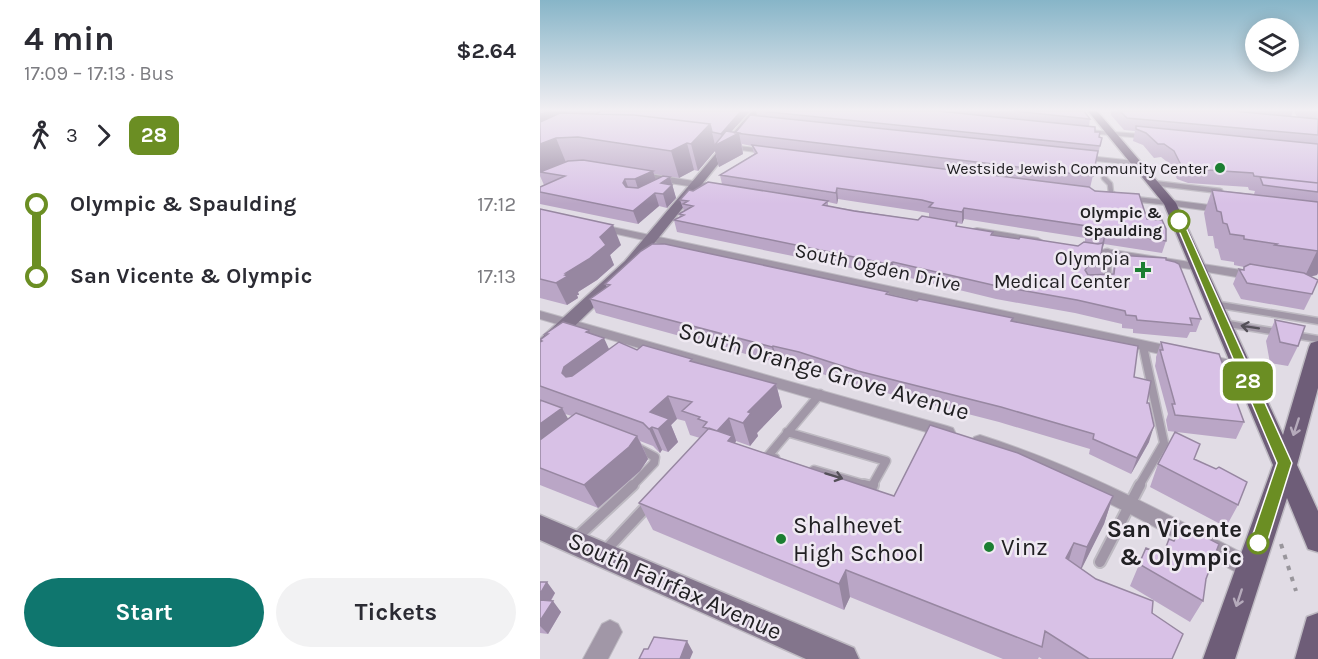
<!DOCTYPE html>
<html lang="en">
<head>
<meta charset="utf-8">
<style>
	body { margin:0; font-family:Karla,sans-serif; background:#f2f2f3; color:#2b2b33; height:100vh; display:flex; flex-direction:column; font-size:22px; white-space:nowrap }
	* { box-sizing:border-box; margin:0 }
	p { font-size:20px; color:#7c7c81 }
	.icon { flex:none; width:33px; height:33px; fill:none; stroke:currentColor; stroke-width:2; stroke-linecap:round; stroke-linejoin:round }
	.map { position:relative; flex:1; overflow:hidden }
	.drawer { display:flex; flex-direction:column; background:#fff; width:540px }
	.drawer>* { flex:none }
	.badge { padding:0 12px; border-radius:9px; font-size:21px; line-height:39px }
	.fabs { position:absolute; left:705px; top:18px; display:grid; gap:12px }
	.fabs a { display:grid; place-items:center; width:54px; height:54px; border-radius:50%; background:#fff; box-shadow:0 3px 15px #0003; font-size:30px }
	.map>.badge { position:absolute; translate:-50% -50%; box-shadow:0 0 0 3px #fff }
	.legs { display:flex; align-items:center; gap:9px; height:66px; padding:0 24px; font-size:20px }
	.legs p { margin-inline-start:auto }
	.head { display:flex; align-items:center; justify-content:space-between; height:102px; padding:0 24px }
	h1 { font-size:33px; font-weight:700; line-height:45px }
	.button { display:flex; gap:12px; margin-top:auto; padding:12px 24px }
	.button a { flex:1; height:69px; border-radius:36px; background:#0f766e; color:#fff; font-size:24px; font-weight:700; line-height:69px; text-align:center }
	.button a+a { background:#f2f2f3; color:#2b2b33 }
	ul { padding:0 24px; list-style:none }
	li { display:flex; align-items:center; gap:21px; height:72px; font-size:22px }
	li i { display:grid; place-items:center; width:9px; height:100%; margin:0 8px; background:currentColor }
	li i::after { content:''; width:15px; height:15px; margin:-8px; border:4px solid; border-radius:50%; background:#fff }
	li p { margin-inline-start:auto }
	li:first-child i { background:linear-gradient(#0000 50%,currentColor 0) }
	li:last-child i { background:linear-gradient(currentColor 50%,#0000 0) }
	main { display:flex; flex:1; min-height:0 }
	.map>svg:first-child { display:block }
	.lines { fill:none; stroke-linecap:round; stroke-linejoin:round }
	.lane-far4-casing { stroke:#bebac2; stroke-width:5 }
	.lane-far3-casing { stroke:#bebac2; stroke-width:7 }
	.lane-far2-casing { stroke:#bebac2; stroke-width:9 }
	.lane-far1-casing { stroke:#bebac2; stroke-width:11 }
	.lane-casing { stroke:#bebac2; stroke-width:14 }
	.street-casing { stroke:#bebac2; stroke-width:2 }
	.secondary-casing { stroke:#bebac2; stroke-width:3 }
	.primary-casing { stroke:#bebac2; stroke-width:3 }
	.path { stroke:#99969c; stroke-width:4; stroke-dasharray:4.5 7; stroke-linecap:butt }
	.lane-far4 { stroke:#a197a7; stroke-width:4 }
	.lane-far3 { stroke:#a197a7; stroke-width:4.5 }
	.lane-far2 { stroke:#a197a7; stroke-width:6 }
	.lane-far1 { stroke:#a197a7; stroke-width:8 }
	.lane { stroke:#a197a7; stroke-width:10 }
	.street { fill:#a197a7; fill-rule:evenodd }
	.secondary { fill:#83758c; fill-rule:evenodd }
	.primary { fill:#6e5d78; fill-rule:evenodd }
	.wall { fill:#baa6c6; fill-rule:evenodd }
	.shaded-wall { fill:#9787a1 }
	.building { fill:#d8c1e6; stroke:#9787a1; stroke-width:1.5 }
	.oneway { stroke:#545058 }
	.oneway2 { stroke:#b5aabb }
	.line-1 { fill:#6b8e23; stroke:#fff; stroke-width:1.5 }
	.poi-dot { fill:#1b7e31; stroke:#efe9f2; stroke-width:2 }
	.stop-1-dot { fill:#fff; stroke:#6b8e23; stroke-width:3 }
	.labels { text-anchor:middle; stroke-width:5; stroke-linejoin:round; paint-order:stroke }
	.far-poi-label { font-size:16px; fill:#212023; stroke:#efe9f2; text-anchor:end }
	.far-stop-label { font-size:16px; font-weight:bold; fill:#212023; stroke:#efe9f2; text-anchor:end }
	.poi-label { font-size:20px; fill:#212023; stroke:#efe9f2; text-anchor:end }
	.street-label { font-size:20px; fill:#212023; stroke:#efe9f2 }
	.near-street-label { font-size:24px; fill:#212023; stroke:#efe9f2 }
	.near-poi-label { font-size:24px; fill:#212023; stroke:#efe9f2; text-anchor:start }
	.near-stop-label { font-size:24px; font-weight:bold; fill:#212023; stroke:#efe9f2; text-anchor:end }
</style>
</head>
<body>
<main>
<section class="drawer">
<div class="head"><div><h1>4 min</h1><p>17:09 – 17:13 · Bus</p></div><b>$2.64</b></div>
<div class="legs"><svg class="icon" aria-label="walk" viewBox="0 0 24 24"><circle cx="13" cy="4" r="2"/><path d="M13 8l-2 6 4 7M11 14l-3 7M7 12l3-4h3l4 4"/></svg>3<svg class="icon" aria-label="forward" viewBox="0 0 24 24"><path d="M9 5l7 7-7 7"/></svg><b class="badge" style="background:#6b8e23;color:#fff">28</b></div>
<ul>
<li><i style="color:#6b8e23"></i><b>Olympic &amp; Spaulding</b><p>17:12</p></li>
<li><i style="color:#6b8e23"></i><b>San Vicente &amp; Olympic</b><p>17:13</p></li>
</ul>
<div class="button"><a>Start</a><a>Tickets</a></div>
</section>
<div class="map">
<svg width="778" height="659" viewBox="0 0 778 659">
	<rect width="100%" height="100%" fill="#e1dce5"/>
	<g class="lines">
		<!-- lane-far4 casing -->
		<g class="lane-far4-casing">
			<path id="lane-far4" d="M566,172L567,167"/>
		</g>
		<!-- lane-far3 casing -->
		<g class="lane-far3-casing">
			<path id="lane-far3" d="M566,171L564,178L570,184L571,193L577,197
				M613,183L680,191
				M594,199L630,203"/>
		</g>
		<!-- lane-far2 casing -->
		<g class="lane-far2-casing">
			<path id="lane-far2" d="M567,252L568,281
				M674,304L778,321
				M683,323L737,332
				M754,335L778,339
				M603,346L604,353"/>
		</g>
		<!-- lane-far1 casing -->
		<g class="lane-far1-casing">
			<path id="lane-far1" d="M247,432L346,461L332,486
				M235,458L228,456L280,394
				M274,470L329,486
				M92,486L114,463L115,457L98,448
				M599,486L624,443L604,351"/>
		</g>
		<!-- lane casing -->
		<g class="lane-casing">
			<path id="lane" d="M324,485L332,487L333,485
				M35,539L93,485
				M66,550L108,505
				M560,562L600,485"/>
		</g>
		<!-- street casing -->
		<g class="street-casing">
			<path id="street" d="M536,129L612,135L616,137L612,139L538,132L536,131Z
				M182,144L232,150L236,152L232,154L185,148L181,146Z
				M539,155L595,161L599,163L595,165L536,159L535,157Z
				M97,172L166,183L170,186L166,189L94,177L93,175Z
				M630,200L685,207L690,210L685,213L627,205L625,203Z
				M58,224L634,347L641,352L634,357L54,229V225Z
				M437,228L498,238L503,241L498,244L433,233V229Z
				M566,249L714,272L720,276L714,280L562,254V250Z
				M0,311L407,426L413,428L415,432L413,436L407,438L0,319Z
				M664,354L707,364L709,367L702,372L659,362L657,359Z
				M440,435C538,466 626,513 717,561L720,568L717,575L709,578L701,575C615,526 529,478 434,447L431,442L434,437Z
				M70,620L78,624L82,632L68,659H43L62,624Z"/>
		</g>
		<!-- secondary casing -->
		<g class="secondary-casing">
			<path id="secondary" d="M212,111H221L95,267L7,353L0,355V339L85,261Z
				M0,515L314,648L319,659H266L0,540Z"/>
		</g>
		<!-- primary casing -->
		<g class="primary-casing">
			<path id="primary" d="M548,111H557L636,203L743,435L769,347L771,343L778,341V388L757,465L778,511V552L768,549L747,498L695,659H663L733,465L624,204Z
				M778,613V659H755L767,617Z"/>
		</g>
		<!-- path -->
		<path class="path" d="M741,544L756,591"/>
		<!-- lane-far4 -->
		<use href="#lane-far4" class="lane-far4"/>
		<!-- lane-far3 -->
		<use href="#lane-far3" class="lane-far3"/>
		<!-- lane-far2 -->
		<use href="#lane-far2" class="lane-far2"/>
		<!-- lane-far1 -->
		<use href="#lane-far1" class="lane-far1"/>
		<!-- lane -->
		<use href="#lane" class="lane"/>
		<!-- street -->
		<use href="#street" class="street"/>
		<!-- secondary -->
		<use href="#secondary" class="secondary"/>
		<!-- primary -->
		<use href="#primary" class="primary"/>
	</g>
	<!-- wall -->
	<path class="wall" d="M0,111H210L191,132L195,133L217,116L216,111H544L550,119L549,126L559,137L560,146L550,188L607,219L626,241L622,253L564,244L561,254L565,265L563,274H572L576,255L626,260L661,319L656,332H650L647,338L593,333V329L582,328V324L535,313L456,299L354,274L349,276L137,232L134,220L140,217L139,214L144,211L140,200L153,191L182,184L180,175L214,154L212,146L202,144L203,154L179,167L175,151L158,171L154,170L139,178L114,174L115,179L130,177L136,198L127,208L119,206L98,224L0,204V187L4,185L0,176ZM298,199L383,212L389,213V217L378,220L288,206V202L297,204ZM424,219L545,238V242L538,246L453,235V232L417,226V223L422,224Z
		M571,111H753L751,117H757L754,111H778V273L777,275L771,276L772,294L764,310L701,299L693,284L699,269H703L704,267L694,265V262L681,260L678,249L675,248L673,236H668L664,213L672,190L714,194L715,191L709,190L708,187L648,183L637,179L631,165L621,157L614,158L603,145L593,141L595,131L584,130L571,115Z
		M0,209L81,245L70,255L74,265L57,280L38,292L39,295H37L38,298L27,305L0,298Z
		M65,284L348,292L349,295L472,321L594,377L607,403L609,442L591,474L549,454L550,449L459,422L319,386L261,367L237,360L235,362L56,313L50,299L67,287Z
		M735,320L758,346L748,366L730,363L726,341Z
		M49,330L51,334L69,349L97,350L153,362L236,384L242,407L217,433L218,436L210,446L196,441L195,443L354,496H573L564,524L541,569L556,579L612,613L632,659H502L499,657L498,659H463L310,597L304,610L113,530L99,503L160,438L150,435L145,421L137,419L131,425L138,442L128,452L122,450L120,453L113,446L100,441L108,459L100,471L58,508L0,485V340L6,336L5,334ZM25,414L32,416L28,419Z
		M621,342L704,422L696,439L628,431L626,420L628,414L615,366L616,361V357Z
		M618,464L698,505L686,527L610,487Z
		M629,539L666,579L663,601L650,622L590,586L606,548L622,555Z
		M0,582L15,593L11,601L21,612L8,634L0,633Z"/>
	<!-- shaded-wall -->
	<path class="shaded-wall" d="M11,111H27L29,115L0,123V114Z
		M201,111H210L184,140L199,133L203,154L179,167L175,151L158,171L151,144L170,124L175,145L183,141L181,134Z
		M16,138L27,165L0,172V144Z
		M147,143L154,170L139,178L131,151Z
		M113,171L117,184L99,192L95,179Z
		M130,177L136,198L127,208L123,194L121,183Z
		M85,179L90,192L83,183Z
		M297,188L298,199L297,204L296,193Z
		M115,193L119,206L98,224L93,211Z
		M424,208V219L422,224V212Z
		M73,225L81,245L70,255L74,265L57,280L38,292L39,295H37L38,298L27,305L16,283L60,237Z
		M566,232L564,244L561,248L564,236Z
		M777,251H778V273L777,275L764,278Z
		M353,262L354,274L349,276L348,264Z
		M49,330L56,344L64,338L74,360L34,395L22,373L24,367L46,332Z
		M233,346L237,360L235,362L232,347Z
		M236,384L242,407L217,433L218,436L210,446L203,423L208,412Z
		M128,396L137,419L131,425L138,442L128,452L110,412Z
		M22,408L35,431L0,459V424Z
		M189,418L196,441L195,443L201,463L177,431Z
		M614,426L609,442L591,474L597,458Z
		M112,427L122,450L120,453L109,429Z
		M97,436L108,459L100,471L58,508L44,485Z
		M573,496L564,524L539,574L547,547Z
		M534,543L526,570V558Z
		M306,570L310,597L304,610L299,584Z
		M7,582L15,593L5,610L0,604V594Z
		M13,601L21,612L8,634L0,626V621Z
		M147,641L153,652L150,659H140Z"/>
	<!-- building -->
	<path class="building" d="M0,111H11L0,114Z
		M61,111H201L181,134L172,132L170,124L94,115L56,114Z
		M219,111H398L555,127V132H560L559,137L562,138L560,146Z
		M474,111H544L550,119Z
		M580,111H693L778,119V135L587,118Z
		M20,113L94,115L170,124L151,144L147,143L131,151L38,137L16,138L0,144V122Z
		M210,115L558,151L553,176L195,133Z
		M596,126L778,144V183L714,176L713,173L652,169L641,165L634,151L624,144H618L606,133L596,129Z
		M186,131L199,133L174,146Z
		M212,145L549,187L555,191L599,194L607,219L622,220L626,229V241L566,232L564,236L547,232V226L424,208L422,212L389,207L393,203L382,200L297,188L296,193L180,175L217,153Z
		M43,160L113,171L95,179H85L83,183L86,187L98,188L123,176L130,177L121,183L132,185L123,194L115,193L93,211L0,192V187L25,176L0,172L28,161Z
		M720,177L778,183V192L723,185Z
		M168,182L288,201L283,205L314,211L378,220L382,216L417,222L416,226L453,232L451,235L479,239L480,237L538,246L544,242L558,244L563,243L561,254H565V265L548,266L545,270L548,275L574,274L576,255L626,258V260L635,262L639,264L661,319L650,318L652,325L597,320L596,316L586,315L585,311L537,300L457,286L353,262L348,264L134,220L144,215L139,214L153,206L143,204L148,201L140,200L149,190L153,191Z
		M672,190L778,202V251L735,245L737,244L704,239V236L690,234L687,224L683,223L681,212L677,211Z
		M0,209L73,225L60,237L66,245L49,259L26,273H29L25,275L28,276L16,283L0,279Z
		M112,244H125L348,292L346,294L377,301L379,299L473,318L471,321L598,346L594,377L611,381L607,403H609L614,426L597,458L553,439L554,434L461,407L318,371L259,352L233,346L232,347L50,299L70,285L65,284L101,251Z
		M710,264L764,273L778,280L772,294L707,283L699,269L704,270V267Z
		M735,320L765,326L758,346L740,342Z
		M23,322L49,330L46,332L64,338L24,367L22,373L26,377L32,376L79,342L97,350L103,345L152,359L150,361L236,384L208,412L211,413L203,423L189,418L177,431L163,427L167,422L158,419L160,417L142,411L152,402L128,396L110,412L129,419L118,429L112,427L109,429L103,423L0,386V342L2,341L0,340L8,334H5Z
		M621,342L679,354L704,422L635,415L632,404H635L620,350H623Z
		M0,400L22,408L0,424Z
		M36,413L97,436L89,447L44,485L0,468V440Z
		M390,425L478,453L573,496L547,547L534,543L526,558L556,579L613,601L612,613L643,634L632,659H549L505,631L502,647L306,570L299,584L99,503L169,428L192,436L188,441L354,496Z
		M635,432L660,444L654,459L676,469L679,467L707,482L698,505L618,464Z
		M640,529L650,534L652,530L679,544L666,579L663,601L599,564L606,548L623,555L629,539L634,541Z
		M0,582H7L0,594Z
		M0,600L13,601L0,621Z
		M114,637L147,641L140,659H99L104,649H108Z"/>
	<!-- one-way arrows -->
	<defs><path id="oneway-shaft" d="M-6 0H5M1.5-3L5.5 0L1.5 3" fill="none" stroke-width="1.6" stroke-linecap="round" stroke-linejoin="round" transform="scale(1.5)"/></defs>
	<g class="oneway">
		<use href="#oneway-shaft" transform="translate(710 327) rotate(-171)"/>
		<use href="#oneway-shaft" transform="translate(294 476) rotate(17)"/>
	</g>
	<g class="oneway2">
		<use href="#oneway-shaft" transform="translate(756 427) rotate(108)"/>
		<use href="#oneway-shaft" transform="translate(699 598) rotate(108)"/>
	</g>
	<!-- sky -->
	<linearGradient id="sky" x2="0" y2="1"><stop stop-color="#87b5c8"/><stop offset="0.54" stop-color="#f2eff3"/><stop offset="1" stop-color="#f2eff3" stop-opacity="0"/></linearGradient>
	<rect width="778" height="204" fill="url(#sky)"/>
	<!-- line-1 -->
	<path class="line-1" d="M636,219L643,221L752,463L727,543L725,549L718,551L712,549L710,543L737,463L635,221Z"/>
	<!-- markers -->
	<g class="poi-dot">
		<circle cx="680" cy="168" r="6"/>
		<path d="M600 261h6v6h6v6h-6v6h-6v-6h-6v-6h6z"/>
		<circle cx="241" cy="539" r="6"/>
		<circle cx="449" cy="547" r="6"/>
	</g>
	<g class="stop-1-dot">
		<circle cx="639" cy="221" r="10"/>
		<circle cx="718" cy="543" r="10"/>
	</g>
	<g class="labels">
		<!-- far-poi labels -->
		<g class="far-poi-label">
			<text x="668" y="174">Westside Jewish Community Center</text>
		</g>
		<!-- far-stop labels -->
		<g class="far-stop-label">
			<text x="622" y="218">Olympic &amp;<tspan x="622" dy="18">Spaulding</tspan></text>
		</g>
		<!-- poi labels -->
		<g class="poi-label">
			<text x="590" y="265">Olympia<tspan x="590" dy="23">Medical Center</tspan></text>
		</g>
		<!-- street labels -->
		<g class="street-label">
			<text transform="translate(338 267) rotate(12)" y="7">South Ogden Drive</text>
		</g>
		<!-- near-street labels -->
		<g class="near-street-label">
			<text transform="translate(284 371) rotate(16)" y="8">South Orange Grove Avenue</text>
			<text transform="translate(135 586) rotate(24)" y="8">South Fairfax Avenue</text>
		</g>
		<!-- near-poi labels -->
		<g class="near-poi-label">
			<text x="253" y="533">Shalhevet<tspan x="253" dy="28">High School</tspan></text>
			<text x="461" y="555">Vinz</text>
		</g>
		<!-- near-stop labels -->
		<g class="near-stop-label">
			<text x="702" y="537">San Vicente<tspan x="702" dy="28">&amp; Olympic</tspan></text>
		</g>
	</g>
</svg>
<div class="fabs">
<a><svg class="icon" aria-label="layers" viewBox="0 0 24 24"><path d="M12 4l9 5-9 5-9-5zM3 14l9 5 9-5"/></svg></a>
</div>
<b class="badge" style="left:708px;top:381px;background:#6b8e23;color:#fff">28</b>
</div>
</main>
</body>
</html>
